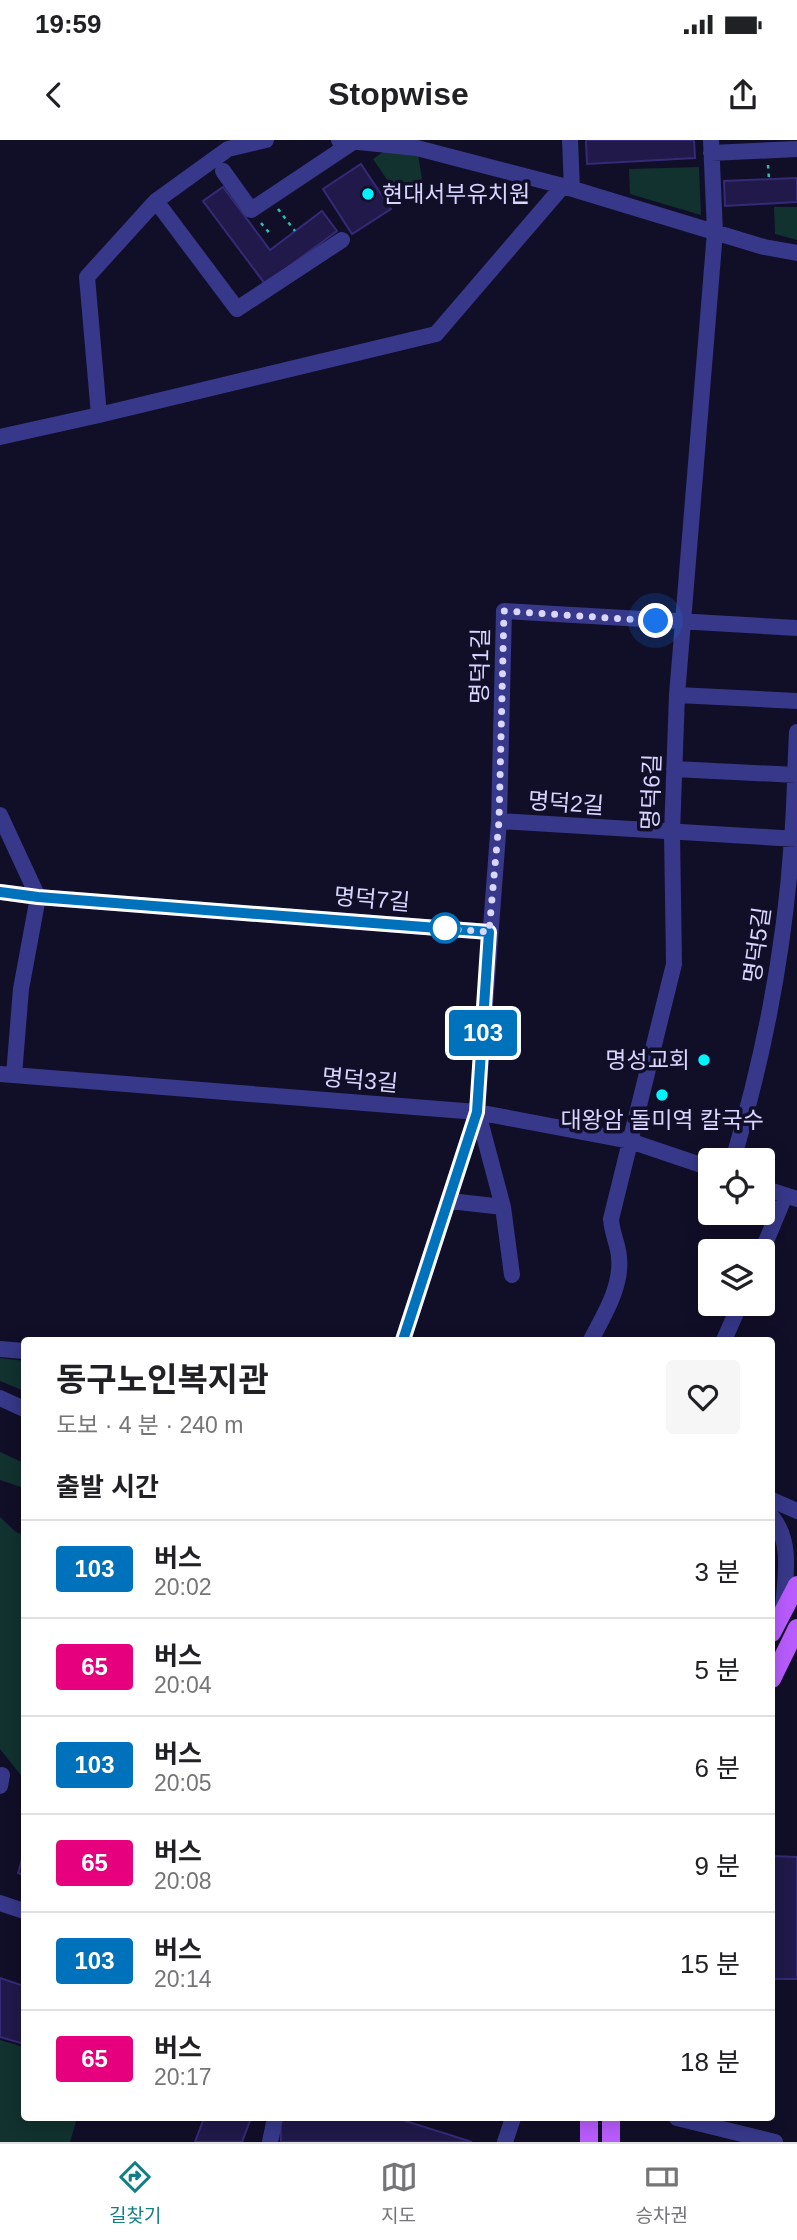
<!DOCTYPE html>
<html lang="ko">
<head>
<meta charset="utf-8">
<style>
	body { margin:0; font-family:Helvetica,"Noto Sans KR",sans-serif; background:#f6f6f6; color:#202124; height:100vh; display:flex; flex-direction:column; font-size:26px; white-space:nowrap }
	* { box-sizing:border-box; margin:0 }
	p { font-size:23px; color:#757577 }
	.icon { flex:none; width:38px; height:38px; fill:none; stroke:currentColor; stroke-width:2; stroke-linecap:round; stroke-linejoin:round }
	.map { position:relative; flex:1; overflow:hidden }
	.sheet { position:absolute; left:21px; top:1197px; width:754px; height:784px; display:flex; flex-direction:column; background:#fff; border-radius:7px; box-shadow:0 4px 18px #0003 }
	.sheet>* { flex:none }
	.badge { padding:0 14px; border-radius:5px; font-size:24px; line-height:46px }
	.fabs { position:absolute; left:698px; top:1008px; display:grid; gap:14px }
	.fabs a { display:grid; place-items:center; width:77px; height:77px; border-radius:7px; background:#fff; box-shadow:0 4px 18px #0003; font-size:35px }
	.you { position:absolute; width:35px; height:35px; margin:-18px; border:5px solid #fff; border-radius:50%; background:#1a73e8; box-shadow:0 0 0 10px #1a73e833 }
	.map>.badge { position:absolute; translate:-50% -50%; box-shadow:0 0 0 4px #fff }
	h2 { padding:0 35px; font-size:26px; line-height:63px }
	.round { display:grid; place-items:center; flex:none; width:74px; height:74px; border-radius:7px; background:#f6f6f6 }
	.overview { display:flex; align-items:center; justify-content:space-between; height:119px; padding:0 35px }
	h1 { font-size:33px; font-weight:700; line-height:52px }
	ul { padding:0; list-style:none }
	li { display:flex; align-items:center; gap:21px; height:98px; padding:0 35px; border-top:2px solid #e0e0e0 }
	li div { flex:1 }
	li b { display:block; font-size:26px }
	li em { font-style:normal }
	li .badge { min-width:77px; font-weight:700; text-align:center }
	.status { display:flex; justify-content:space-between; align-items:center; height:49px; padding:0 35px; background:#fff; direction:ltr }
	.status svg { height:19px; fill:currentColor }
	header { display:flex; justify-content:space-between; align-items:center; height:91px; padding:0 35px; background:#fff; font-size:32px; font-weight:700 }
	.menu { display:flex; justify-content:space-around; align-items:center; height:98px; border-top:2px solid #e0e0e0; background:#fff; font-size:19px; color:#757577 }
	.menu a { display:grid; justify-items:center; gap:4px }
	.menu .on { color:#127f87 }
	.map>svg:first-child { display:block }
	.green { fill:#11322f }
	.building { fill:#20194a; stroke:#352a77; stroke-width:2 }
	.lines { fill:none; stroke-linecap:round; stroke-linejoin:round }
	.path { stroke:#29c0ae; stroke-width:2.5; stroke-dasharray:3.5 5; stroke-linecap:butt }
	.minor { stroke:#373889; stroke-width:16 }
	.major { stroke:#b95cff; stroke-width:18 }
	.line-casing { stroke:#fff; stroke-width:16 }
	.line { stroke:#0072bc; stroke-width:10 }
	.walk { stroke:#d8d5ff; stroke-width:7; stroke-dasharray:0 12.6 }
	.poi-dot { fill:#01f3ff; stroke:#110e28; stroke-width:2.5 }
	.stop-dot { fill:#fff; stroke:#0072bc; stroke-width:3.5 }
	.labels { text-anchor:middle; stroke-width:7; stroke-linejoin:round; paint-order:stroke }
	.poi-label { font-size:23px; fill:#d8d5ff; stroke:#110e28; text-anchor:start }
	.street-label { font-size:23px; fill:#d8d5ff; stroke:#110e28 }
</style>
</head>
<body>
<div class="status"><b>19:59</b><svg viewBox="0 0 49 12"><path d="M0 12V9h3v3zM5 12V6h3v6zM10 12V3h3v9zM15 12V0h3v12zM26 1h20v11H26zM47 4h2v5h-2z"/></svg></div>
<header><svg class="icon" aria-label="back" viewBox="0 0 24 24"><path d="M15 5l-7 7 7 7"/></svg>Stopwise<svg class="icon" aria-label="share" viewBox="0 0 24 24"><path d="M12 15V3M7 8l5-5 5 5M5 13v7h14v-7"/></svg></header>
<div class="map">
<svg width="797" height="2002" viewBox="0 0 797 2002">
	<rect width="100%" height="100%" fill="#110e28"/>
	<!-- green -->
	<path class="green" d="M390,7L417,8L423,45L401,60L373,19Z
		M699,27L701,75L630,54L629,29Z
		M774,67H797V100L775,94Z
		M0,1218L24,1221V1251L0,1241Z
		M0,1312L24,1323V1348L0,1340Z
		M0,1377L16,1392L24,1395V1639L0,1609Z
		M0,1900L24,1907V1978H77L70,2002H0Z"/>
	<!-- building -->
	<path class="building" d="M586,0H694L695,18L587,24Z
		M361,24L391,69L352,94L323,49Z
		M797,38V62L725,66L724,41Z
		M223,47L270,110L322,71L337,91L265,144L203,61Z
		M24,1712V1735L18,1733Z
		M772,1716L797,1717V1839H772Z
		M0,1838L24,1846V1904L0,1897Z
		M204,1978H251L242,2002H195Z
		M280,1978H396L472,2002H281Z"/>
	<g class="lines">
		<!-- path -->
		<path class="path" d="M768,25L769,39
			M278,69L295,91
			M261,83L272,96"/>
		<!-- minor -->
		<path class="minor" d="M339,0L417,8L563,46
			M570,0L572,49
			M711,13L797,9
			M223,31L251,70L353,2
			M156,61L237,169L342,100
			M99,275L87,137L156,61L228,9L266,0
			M0,297L99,275L436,194L563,46L764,107L797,113
			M677,555L797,561
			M674,629L797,635
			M0,675L38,757L21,849L14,935
			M499,681L797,699
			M0,752L38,757L489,792
			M0,934L477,972L630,1001L710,1028
			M478,973L503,1067L512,1135
			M733,1020C764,916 785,808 792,699C795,663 795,627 797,592
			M763,1048L797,1059
			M450,1061L503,1067
			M762,1111L785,1056
			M403,1200L477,972L499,681L504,471L797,488
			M591,1200C604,1175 622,1147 619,1117C618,1104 612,1094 611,1079L674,824L672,693L677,555L715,92L711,0
			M724,1200L740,1164
			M0,1209L24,1211
			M0,1258L24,1269
			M772,1360L797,1371
			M772,1377C793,1402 785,1438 783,1469
			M0,1646L2,1635
			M0,1763L24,1771
			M677,1978L775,2002
			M270,2002L275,1978
			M505,2002L513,1978"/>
		<!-- major -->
		<path class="major" d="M772,1493L797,1445
			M772,1539L797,1488
			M589,2002V1978
			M611,2002V1978"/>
	</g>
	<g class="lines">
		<!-- line casing -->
		<g class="line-casing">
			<path id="line" d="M0,752L38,757L489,792L477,972L403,1200"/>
		</g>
		<!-- line -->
		<use href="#line" class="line"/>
		<!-- walk -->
		<path class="walk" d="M445,788H439L489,792L499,681L504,471L656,481"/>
	</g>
	<!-- markers -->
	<g class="poi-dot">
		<circle cx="368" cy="54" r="7"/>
		<circle cx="704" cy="920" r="7"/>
		<circle cx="662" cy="955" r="7"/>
	</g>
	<circle class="stop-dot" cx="445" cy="788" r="14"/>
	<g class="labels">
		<!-- poi labels -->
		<g class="poi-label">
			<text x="382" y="62">현대서부유치원</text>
			<text x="690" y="928" text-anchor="end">명성교회</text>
			<text x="662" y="988" text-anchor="middle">대왕암 돌미역 칼국수</text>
		</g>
		<!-- street labels -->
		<g class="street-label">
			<text transform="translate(480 526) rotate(-89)" y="8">명덕1길</text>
			<text transform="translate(651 652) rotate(-88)" y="8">명덕6길</text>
			<text transform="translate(566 663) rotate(4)" y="8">명덕2길</text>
			<text transform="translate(372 759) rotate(5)" y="8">명덕7길</text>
			<text transform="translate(757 805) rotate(-82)" y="8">명덕5길</text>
			<text transform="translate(360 940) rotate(5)" y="8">명덕3길</text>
		</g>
	</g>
</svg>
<div class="fabs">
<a><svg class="icon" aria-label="locate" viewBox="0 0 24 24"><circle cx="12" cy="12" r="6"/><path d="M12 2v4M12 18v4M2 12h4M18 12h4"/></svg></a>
<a><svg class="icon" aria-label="layers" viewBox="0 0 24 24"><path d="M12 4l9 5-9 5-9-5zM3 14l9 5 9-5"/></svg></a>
</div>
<div class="you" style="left:656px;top:481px"></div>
<b class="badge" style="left:483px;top:893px;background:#0072bc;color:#fff">103</b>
<section class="sheet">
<div class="overview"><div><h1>동구노인복지관</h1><p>도보 · 4 분 · 240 m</p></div><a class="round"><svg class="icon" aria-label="heart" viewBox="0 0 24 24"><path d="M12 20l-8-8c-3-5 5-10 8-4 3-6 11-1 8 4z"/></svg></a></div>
<h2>출발 시간</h2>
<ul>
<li><span class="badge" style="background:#0072bc;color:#fff">103</span><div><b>버스</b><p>20:02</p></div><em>3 분</em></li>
<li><span class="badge" style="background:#e6007e;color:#fff">65</span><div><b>버스</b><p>20:04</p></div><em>5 분</em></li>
<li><span class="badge" style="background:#0072bc;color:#fff">103</span><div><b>버스</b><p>20:05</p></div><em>6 분</em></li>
<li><span class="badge" style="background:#e6007e;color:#fff">65</span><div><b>버스</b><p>20:08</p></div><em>9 분</em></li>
<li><span class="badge" style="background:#0072bc;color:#fff">103</span><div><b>버스</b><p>20:14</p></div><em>15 분</em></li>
<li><span class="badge" style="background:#e6007e;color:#fff">65</span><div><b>버스</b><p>20:17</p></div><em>18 분</em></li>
</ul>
</section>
</div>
<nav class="menu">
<a class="on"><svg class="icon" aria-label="directions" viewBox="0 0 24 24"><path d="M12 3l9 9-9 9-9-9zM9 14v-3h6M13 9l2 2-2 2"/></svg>길찾기</a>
<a><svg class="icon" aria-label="map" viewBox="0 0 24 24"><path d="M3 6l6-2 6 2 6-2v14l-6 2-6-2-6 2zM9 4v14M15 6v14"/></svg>지도</a>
<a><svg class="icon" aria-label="tickets" viewBox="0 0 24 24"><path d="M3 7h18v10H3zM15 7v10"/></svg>승차권</a>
</nav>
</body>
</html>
